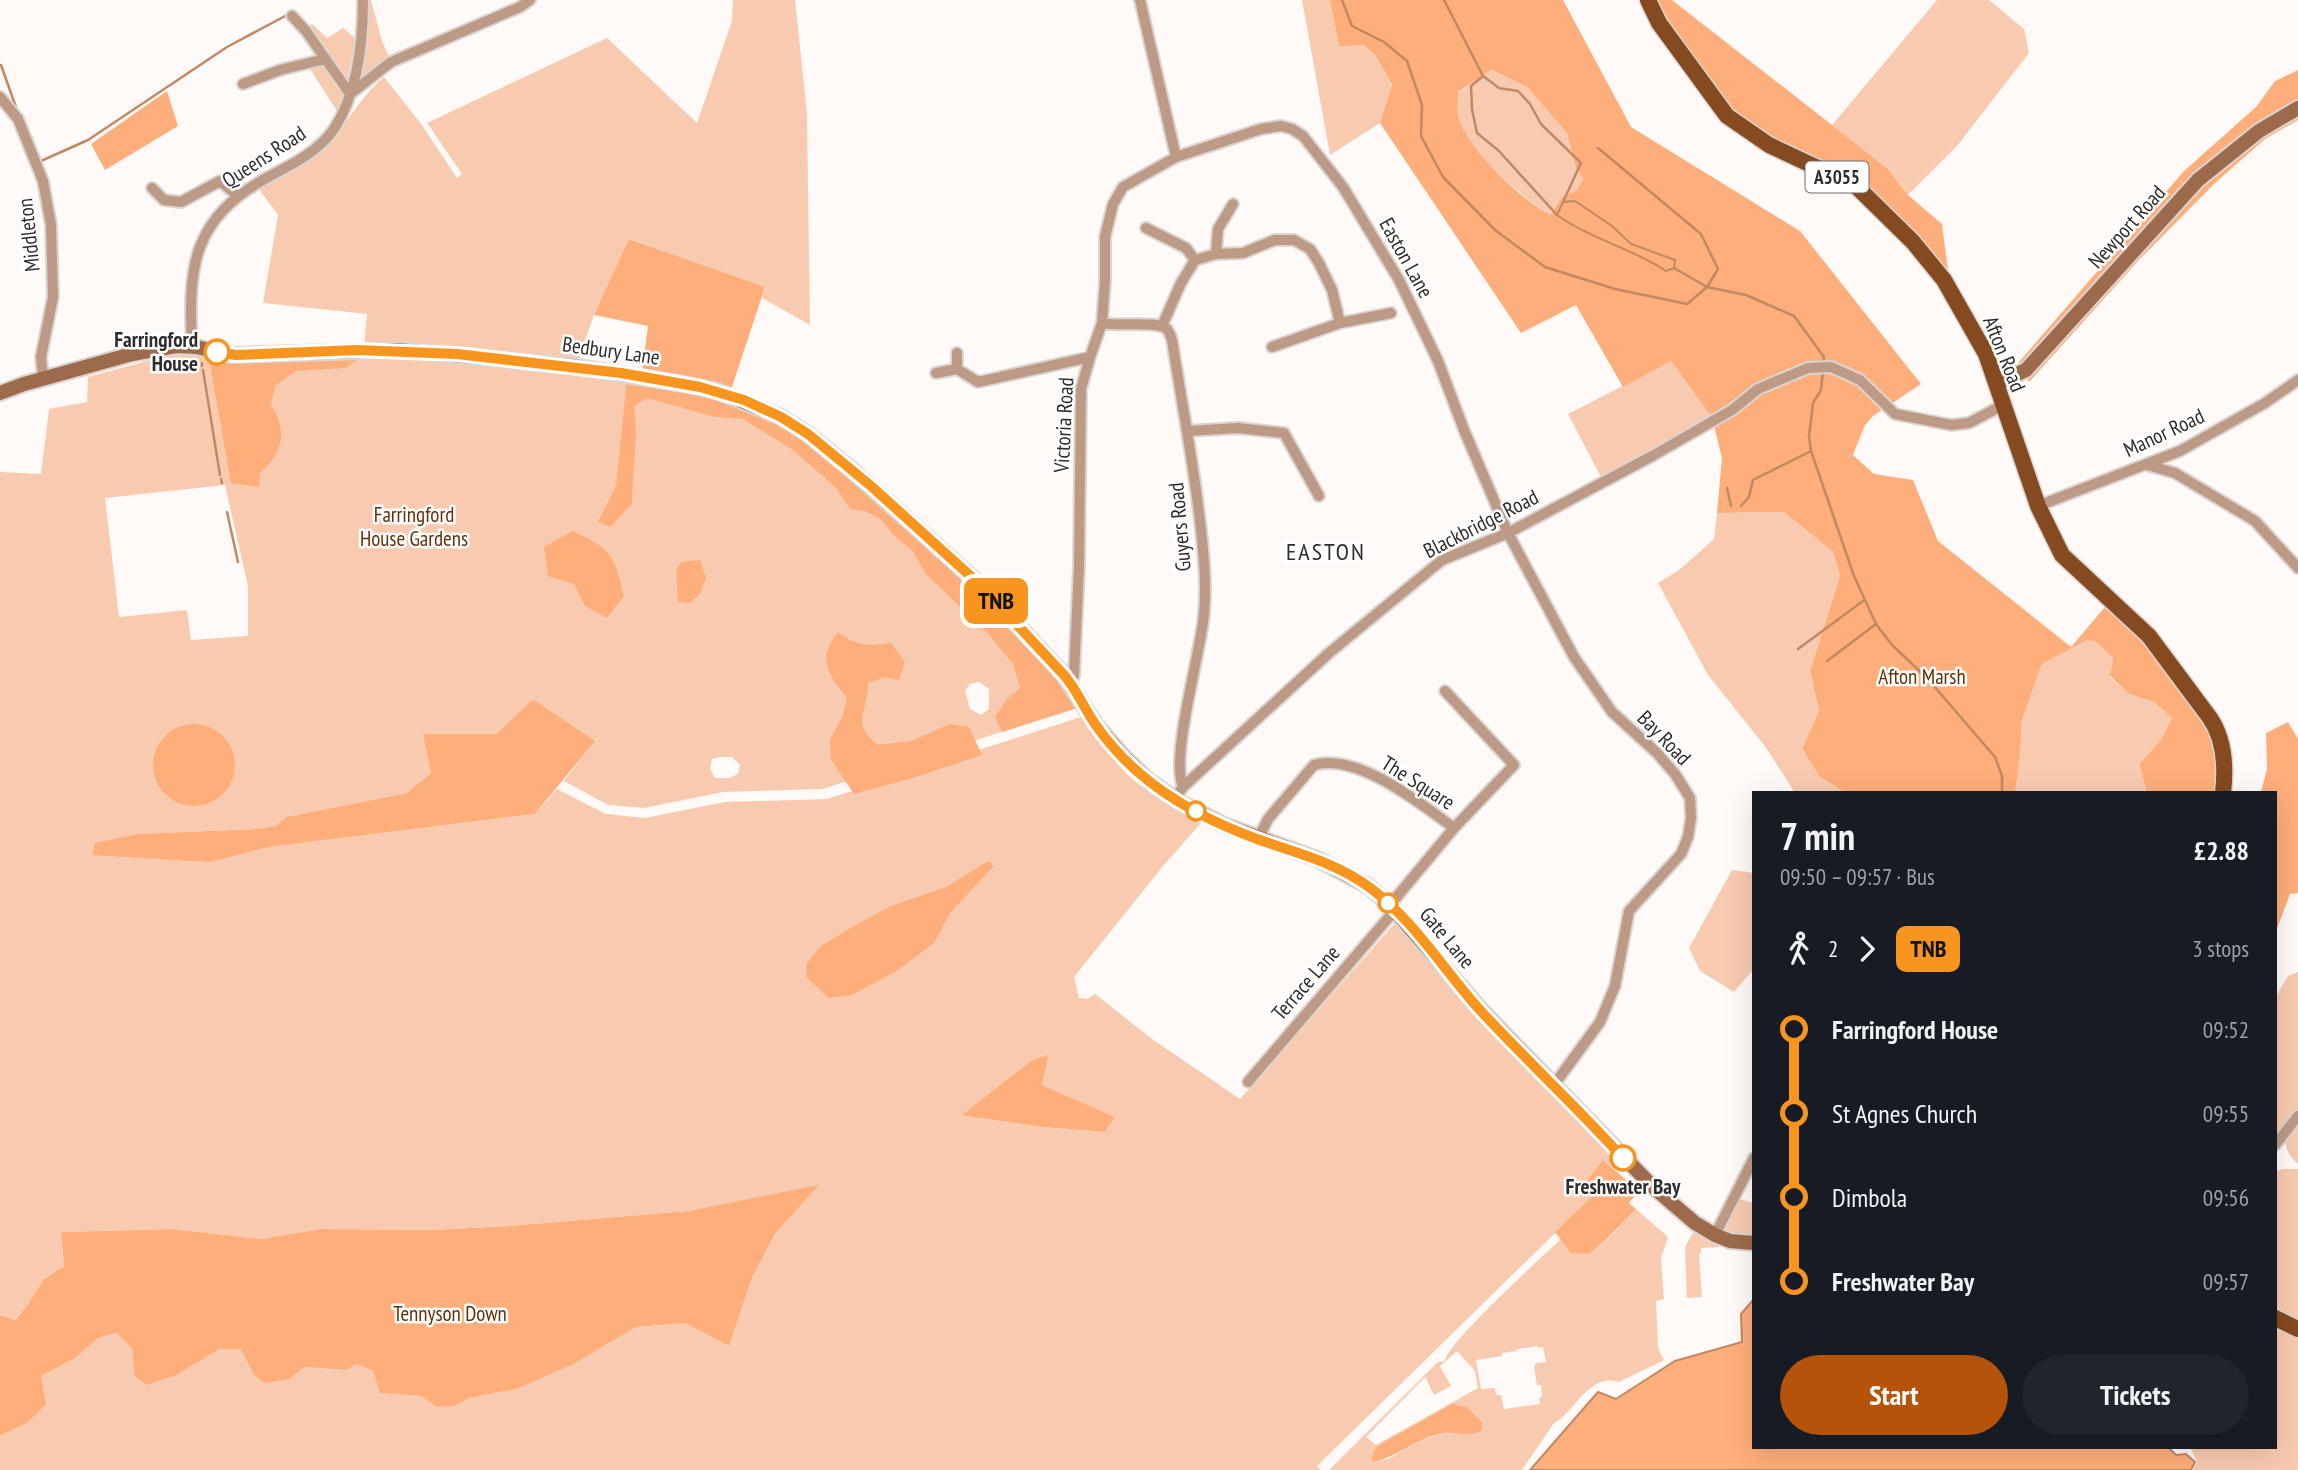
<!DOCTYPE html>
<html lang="en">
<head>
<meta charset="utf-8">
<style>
	body { margin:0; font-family:"PT Sans Narrow",sans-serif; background:#20242c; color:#f1f3f6; height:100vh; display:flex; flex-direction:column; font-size:26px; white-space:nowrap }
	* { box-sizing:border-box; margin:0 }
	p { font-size:23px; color:#9ea1a6 }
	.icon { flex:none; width:38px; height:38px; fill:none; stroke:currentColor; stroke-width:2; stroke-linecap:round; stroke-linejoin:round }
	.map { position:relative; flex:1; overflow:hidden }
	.drawer { position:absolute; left:1752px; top:791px; width:525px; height:658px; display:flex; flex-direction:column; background:#171b24; border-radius:0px; box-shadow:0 7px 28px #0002 }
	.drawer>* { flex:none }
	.badge { padding:0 14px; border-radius:10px; font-size:24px; line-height:46px }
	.map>.badge { position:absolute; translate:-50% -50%; box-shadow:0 0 0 4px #fff }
	.legs { display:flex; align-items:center; gap:10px; height:77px; padding:0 28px; font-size:23px }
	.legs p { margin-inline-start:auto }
	.overview { display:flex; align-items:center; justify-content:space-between; height:119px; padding:0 28px }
	h1 { font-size:38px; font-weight:600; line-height:52px }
	.primary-button { display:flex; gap:14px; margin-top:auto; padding:14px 28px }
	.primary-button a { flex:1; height:80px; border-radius:42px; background:#b45309; color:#fff; font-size:28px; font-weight:600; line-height:80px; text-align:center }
	.primary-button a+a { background:#20242c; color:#f1f3f6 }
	ul { padding:0 28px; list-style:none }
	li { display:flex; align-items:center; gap:24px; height:84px; font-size:26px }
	li i { display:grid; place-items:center; width:10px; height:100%; margin:0 9px; background:currentColor }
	li i::after { content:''; width:18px; height:18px; margin:-9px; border:5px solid; border-radius:50%; background:#171b24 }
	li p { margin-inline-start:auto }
	li:first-child i { background:linear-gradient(#0000 50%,currentColor 0) }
	li:last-child i { background:linear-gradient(currentColor 50%,#0000 0) }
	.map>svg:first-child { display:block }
	.green { fill:#f8cbb0; fill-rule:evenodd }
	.forest { fill:#fdae7a; fill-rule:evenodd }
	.water { fill:#ffaf7b; stroke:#c18863; stroke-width:2 }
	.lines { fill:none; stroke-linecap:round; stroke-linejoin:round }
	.stream { stroke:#c18863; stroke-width:2.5 }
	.street-casing { stroke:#dad5d2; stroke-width:14 }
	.secondary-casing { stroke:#dad5d2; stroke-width:18 }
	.primary-casing { stroke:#dad5d2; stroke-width:19 }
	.street { stroke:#bd9a85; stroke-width:10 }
	.secondary { stroke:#9d6b4b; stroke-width:14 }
	.primary { stroke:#854a1f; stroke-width:16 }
	.line-1-casing { stroke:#fff; stroke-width:16 }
	.line-1 { stroke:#f7951e; stroke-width:10 }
	.stop-1-dot { fill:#fff; stroke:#f7951e; stroke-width:3.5 }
	.labels { text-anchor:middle; stroke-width:5; stroke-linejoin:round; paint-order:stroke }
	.shield { fill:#fff; stroke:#6d6c6b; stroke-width:2 }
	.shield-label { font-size:19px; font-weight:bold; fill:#2f2d2c }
	.street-label { font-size:21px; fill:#2f2d2c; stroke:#fff }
	.stop-label { font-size:21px; font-weight:bold; fill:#2f2d2c; stroke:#fff; text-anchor:end }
	.park-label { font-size:21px; fill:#623108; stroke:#fff }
	.quarter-label { font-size:24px; letter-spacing:2px; fill:#2f2d2c; stroke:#fff }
</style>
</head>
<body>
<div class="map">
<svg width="2298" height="1470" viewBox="0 0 2298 1470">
	<rect width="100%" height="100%" fill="#fffaf7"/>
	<!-- green -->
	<path class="green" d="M363,0H371L382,41L391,62L362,78L353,80L337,111L308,66L322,61L341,76L309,26L312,24L327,38L343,28L354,37L356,41L348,76L358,77Z
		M733,0H795L807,113L810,325L762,298L765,288L630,239L594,315L577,364L364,347L367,314L263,303L278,215L258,188C281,175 315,160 332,140C350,119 363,94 384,77L422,125L457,178L462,174L427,123L607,38L697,123L732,21Z
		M1302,0H1330L1339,45H1362L1375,55L1392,86L1380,123L1330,155Z
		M1937,0H1989L2024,29L2029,53L1957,146L1908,195L1887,168L1832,125Z
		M1490,70L1527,87L1567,133L1576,168L1583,179L1577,190L1561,198L1549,215C1520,194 1466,151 1458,115C1457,108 1458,99 1458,93Z
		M172,354H190L210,359L397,354L627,378L807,437L1069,686L1030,723L823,789L723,792L644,808L608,805L564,781L594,741L533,699L496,734H423L432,773L407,793L286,817L276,826L256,829L138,834L211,862L269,847L535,814L557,789L606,814L645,818L725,802L827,799L1084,716C1097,736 1110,757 1127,774C1146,793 1178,810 1201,823L1164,865L1074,977L1079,998L1087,999L1095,994L1152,1039L1240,1099L1394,924L1403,927L1465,1005L1626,1165L1616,1170L1603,1160L1597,1192L1317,1466L1321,1470H0V1436L27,1423L41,1376L74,1359L98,1338L118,1333L132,1349L136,1376L199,1361L220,1349H242L254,1375L290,1379L304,1367L346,1370L357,1364L373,1371L381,1393L421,1396L455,1406L469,1398L517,1389L574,1364L636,1327L685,1323L729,1346L752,1278L775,1234L818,1186L688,1211L509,1226L432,1230L321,1229L260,1239L173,1229L61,1232L64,1266L44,1279L29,1303L14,1320L0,1315V472L41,474L49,409L87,402L88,377ZM225,485L248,586V636L191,640L187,610L119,617L105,498ZM979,682L989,689V709L981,715L970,709L965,691L970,684ZM721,757H732L740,765L738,774L729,778H715L710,769L712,759ZM1049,1056L1042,1085L1115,1117L1105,1132L1042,1127L963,1115L1032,1060Z
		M1671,361L1712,418L1602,479L1568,414Z
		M1784,512L1833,552L1840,576L1810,671L1819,711L1802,749L1820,777L1846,793H1795L1767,749L1708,675L1658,583L1679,570L1714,539L1717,513Z
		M2088,640L2096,642L2113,658L2110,677L2129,694L2154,702L2172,718L2161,740L2139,764L2147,793H2015L2020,758L2022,720L2042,664Z
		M1732,870L1754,873L1753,970L1734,992L1700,971L1689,948Z
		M2298,972V1164C2285,1153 2285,1144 2285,1127L2275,1141V998L2288,976Z
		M2283,1169H2298V1327L2275,1315V1171Z
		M1737,1198L1753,1203V1237L1732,1235L1721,1230Z
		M1636,1209L1668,1237L1661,1258L1664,1299L1656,1301L1658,1348L1664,1360L1619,1382C1589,1372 1576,1411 1554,1423L1522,1470H1329L1438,1362L1445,1361C1447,1343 1542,1257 1561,1239L1571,1252L1589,1254L1607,1240ZM1538,1346L1539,1348L1543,1347L1546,1362L1536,1363L1534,1367L1537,1385H1541L1542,1397L1539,1398L1540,1404L1504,1409L1501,1395H1496L1495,1388L1481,1389L1476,1360L1502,1356V1353L1517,1351V1349ZM1457,1351L1475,1371L1478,1388L1376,1445L1366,1437L1425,1377L1434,1395L1451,1386L1440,1366ZM1467,1407L1483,1423L1457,1433H1443L1420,1441L1388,1459L1373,1462L1371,1458L1376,1447Z
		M1694,1231L1720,1247L1701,1248V1253L1699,1254L1702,1297L1687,1298L1685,1247Z
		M2275,1321L2298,1334V1470H2193L2197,1462L2190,1447H2275Z"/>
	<!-- forest -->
	<path class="forest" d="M1330,0H1563L1631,127L1800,231L1921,384L1873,416L1865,425L1853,455L1874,474L1913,480L1938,541L2071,647L2105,607L2146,641L2211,731L2217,750V793H2147L2139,764L2161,740L2172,718L2154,702L2129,694L2110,676L2113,658L2096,642L2088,640L2042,664L2022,720L2020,758L2015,793H1846L1820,777L1802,749L1819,711L1810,671L1840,576L1833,552L1784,512L1717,513L1722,458L1712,418L1671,361L1623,387L1576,305L1521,333L1380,123L1392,85L1375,55L1363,45L1339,46ZM1491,70L1527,87L1567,133L1576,168L1583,179L1577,190L1561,198L1550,215C1521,199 1465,147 1458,115C1457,108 1458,99 1458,92ZM1575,201L1612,226L1631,244L1674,260L1666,271L1635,253L1574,227Z
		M1654,0H1672L1887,168L1908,195L1942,224L1949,278L1860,181L1773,138L1730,110L1663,22Z
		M2298,70V120L2265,139L2215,183L2139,260L2029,382L2019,362L2184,171L2256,107L2275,81Z
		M167,91L178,126L105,170L91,144Z
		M629,239L765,287L732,387L642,372L648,326L594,315Z
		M364,355L346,368L296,371L275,386L271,405C288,431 283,453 260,473L259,487L231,483L209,359Z
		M627,378L743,402L807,437L978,586L1069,686L1078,708L1002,732L995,717L1007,699L1020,688L1013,664L989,635L926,574L912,550L894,536L881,519L864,511L850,509L836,488L793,450L743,419L715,417L647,398L634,406C639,440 632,470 632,504L610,527L598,522L616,486Z
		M573,531C612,549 614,555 624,596L607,618L585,606L574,584L548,576L544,547Z
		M700,560L706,578L700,594L690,603L678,602L676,571L681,562Z
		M838,632C858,647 867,646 891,643L905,662L899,680L885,677L868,683C868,715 849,721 878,745L911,741L950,724L969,727L982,755L913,778L854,794L831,760L830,740L843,715L847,698C828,674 816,659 838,632Z
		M533,699L595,741L535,814L269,847L211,862L92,855L95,843L138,834L256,829L276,826L286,817L407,793L431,773L423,734H496Z
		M2288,722L2298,739V893L2290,894L2275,934V793L2261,792L2267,769L2266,733Z
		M153 765a41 41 0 1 1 82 0a41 41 0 1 1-82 0Z
		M988,861L991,862L993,867L950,913L934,943L897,971L852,995L829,998L807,978L806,964L821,946L859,923L891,906L946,887Z
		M1049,1055L1042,1085L1115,1117L1105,1132L1042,1127L962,1115L1032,1060Z
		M1603,1160L1639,1191L1629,1203L1636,1209L1606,1240L1589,1254L1571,1253L1555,1232L1597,1192L1587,1181Z
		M819,1185L775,1234L752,1278L729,1346L685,1323L636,1327L574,1364L517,1389L469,1398L455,1406L437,1407L421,1396L380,1393L373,1371L357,1364L346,1370L304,1367L290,1379L265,1383L254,1375L241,1349H220L176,1375L147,1385L135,1376L132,1349L117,1333L98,1338L74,1359L41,1376L46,1404L27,1423L0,1436V1315L15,1320L29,1303L44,1279L64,1266L61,1232L173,1229L260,1239L321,1229L432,1230L509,1226L688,1211Z
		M1452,1404L1467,1407L1483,1423L1481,1431C1468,1438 1457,1431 1444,1433C1418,1437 1398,1457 1373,1462L1371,1458L1376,1447Z"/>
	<!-- water -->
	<path class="water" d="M1575,201L1612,226L1631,244L1675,260L1674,268L1666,271C1632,248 1590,239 1557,215L1563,202Z
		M1753,1300L1754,1447H2168L2176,1455L2186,1454L2195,1462L2191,1470H1530L1598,1392L1616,1399L1675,1361L1742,1342L1741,1314Z"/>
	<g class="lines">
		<!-- stream -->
		<path class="stream" d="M1342,0L1352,26L1384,42L1407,61L1422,105L1421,136L1443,177L1495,230L1545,267L1615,289L1687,304L1707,287L1718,269L1701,234L1598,148
			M1444,0L1483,76L1499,88L1518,91L1530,104L1541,124L1581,163L1563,202
			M1,65L17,110
			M1483,76L1471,86L1472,109L1477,133L1499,151L1557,215
			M31,137L41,161L88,140L227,47L287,15
			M1674,268L1707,287L1746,295L1794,316L1824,357L1823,365
			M202,363V366
			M203,370L220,475
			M1823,371L1821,390L1813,403L1809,437L1811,451L1854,576L1876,624L1892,645L1927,678L1995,757L2002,776V793
			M221,479L222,483
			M1727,488L1731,506
			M1741,506L1749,497L1753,480L1811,451
			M227,512L238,562
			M1798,649L1863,601
			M1827,661L1876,624"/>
		<!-- street casing -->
		<g class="street-casing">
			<path id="street" d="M1140,0L1176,157
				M292,16L306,31L350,94
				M243,84L280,70L325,59
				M350,94L391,62L520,7L530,0
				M0,97L18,119L37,166L43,181L51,225L53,297L41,357L43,378
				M152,188L164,200L181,202L220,181L238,196
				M1146,228L1186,248L1195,260
				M1216,254L1218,229L1233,204
				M1102,323C1117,327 1157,320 1167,329C1169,332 1171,336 1172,340C1181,398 1192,455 1199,513C1203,546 1207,581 1204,614C1201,652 1170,757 1183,787
				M1162,326L1181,283L1195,260L1216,254L1243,253L1275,240H1294L1310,249L1319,263L1332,290L1340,323L1391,313
				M192,346C188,265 192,218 270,176C293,164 319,151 334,129C358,92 363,42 363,0
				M1272,347L1340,323
				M957,353V369
				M936,373L957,369L978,382L1090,357
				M1188,431L1238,428L1284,433L1319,496
				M2147,465L2175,473L2255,521L2298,568
				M2038,506L2180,451L2265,403L2298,380
				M1071,683L1074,675L1079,567L1081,389L1090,357L1102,323L1105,282V237L1113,204L1123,187L1176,157L1261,129L1281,126L1292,129L1303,136L1343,187L1399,280L1438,361L1464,430L1508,533L1574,657L1612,712L1657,753L1675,774L1690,798L1691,818L1688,837L1681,854L1629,911L1615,986L1600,1022L1554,1085
				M1445,691L1514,765L1454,828
				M1174,799L1183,787L1329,653L1442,560L1508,533L1654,455L1732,410L1758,389L1808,368L1831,367L1860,380L1895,414L1951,425L1969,423L2003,405
				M1258,839L1268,819L1314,765C1357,752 1421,804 1454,828L1390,905
				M1248,1082L1395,910
				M2275,1145L2298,1116
				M1715,1235L1754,1158"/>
		</g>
		<!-- secondary casing -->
		<g class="secondary-casing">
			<path id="secondary" d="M1997,383L2026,370L2198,180L2259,131L2298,108
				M0,393L24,384L132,354L176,346L197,347L229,355L398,350L572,366L683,384L717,391L781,417L808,434L852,470L977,582L1064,675L1096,725L1123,756L1149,781L1181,803L1224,825L1317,859L1368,886L1390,905L1480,1009L1653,1187L1695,1223L1715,1235L1730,1241L1754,1243"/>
		</g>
		<!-- primary casing -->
		<g class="primary-casing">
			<path id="primary" d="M1648,0L1659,23L1727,116L1769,145L1856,186L1913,242L1944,280L1986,354L2038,506L2062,555L2149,636L2210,718C2225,740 2226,767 2223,793
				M2275,1318L2298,1329"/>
		</g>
		<!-- street -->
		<use href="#street" class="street"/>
		<!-- secondary -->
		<use href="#secondary" class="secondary"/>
		<!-- primary -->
		<use href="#primary" class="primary"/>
	</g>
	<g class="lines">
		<!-- line-1 casing -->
		<g class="line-1-casing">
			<path id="line-1" d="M217,352L236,355L357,350L457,354L621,373L700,387L744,400L781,417L808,434L871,486L977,582L1064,675C1077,690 1084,708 1095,724C1116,754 1145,781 1176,800C1201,816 1230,829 1257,839C1296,853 1335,862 1369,887C1413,919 1443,969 1479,1009C1526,1060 1577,1107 1623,1158"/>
		</g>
		<!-- line-1 -->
		<use href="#line-1" class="line-1"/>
	</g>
	<!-- markers -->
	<g class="stop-1-dot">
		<circle cx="217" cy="352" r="12"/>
		<circle cx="1196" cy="811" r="9"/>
		<circle cx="1388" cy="903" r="9"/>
		<circle cx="1623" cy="1158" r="12"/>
	</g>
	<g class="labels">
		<!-- shield labels -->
		<rect class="shield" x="1805.5" y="161.5" width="63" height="31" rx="5"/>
		<g class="shield-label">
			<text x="1837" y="184">A3055</text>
		</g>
		<!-- street labels -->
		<g class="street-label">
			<text transform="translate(264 157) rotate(-33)" y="7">Queens Road</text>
			<text transform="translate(2127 227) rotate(-48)" y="7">Newport Road</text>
			<text transform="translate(29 235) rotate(-96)" y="7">Middleton</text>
			<text transform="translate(1406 258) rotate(61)" y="7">Easton Lane</text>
			<text transform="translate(611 351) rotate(8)" y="7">Bedbury Lane</text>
			<text transform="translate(2004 354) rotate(68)" y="7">Afton Road</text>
			<text transform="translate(1064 425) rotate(-87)" y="7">Victoria Road</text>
			<text transform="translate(2164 433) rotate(-25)" y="7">Manor Road</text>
			<text transform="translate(1481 524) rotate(-27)" y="7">Blackbridge Road</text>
			<text transform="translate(1180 527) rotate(-95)" y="7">Guyers Road</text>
			<text transform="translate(1664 738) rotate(46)" y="7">Bay Road</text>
			<text transform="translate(1418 783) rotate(32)" y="7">The Square</text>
			<text transform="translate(1447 938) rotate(50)" y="7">Gate Lane</text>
			<text transform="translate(1306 983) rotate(-49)" y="7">Terrace Lane</text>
		</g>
		<!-- stop labels -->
		<g class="stop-label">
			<text x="198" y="347">Farringford<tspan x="198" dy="24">House</tspan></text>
			<text x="1623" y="1194" text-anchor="middle">Freshwater Bay</text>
		</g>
		<!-- park labels -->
		<g class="park-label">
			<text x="414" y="522">Farringford<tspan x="414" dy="24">House Gardens</tspan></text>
			<text x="1922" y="684">Afton Marsh</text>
			<text x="450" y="1321">Tennyson Down</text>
		</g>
		<!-- quarter labels -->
		<g class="quarter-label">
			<text x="1326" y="560">EASTON</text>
		</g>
	</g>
</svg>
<b class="badge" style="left:996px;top:601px;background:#f7951e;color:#111">TNB</b>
<section class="drawer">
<div class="overview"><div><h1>7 min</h1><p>09:50 – 09:57 · Bus</p></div><b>£2.88</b></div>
<div class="legs"><svg class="icon" aria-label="walk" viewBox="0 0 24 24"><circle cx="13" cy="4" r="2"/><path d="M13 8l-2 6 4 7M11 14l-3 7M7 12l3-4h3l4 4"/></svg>2<svg class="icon" aria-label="forward" viewBox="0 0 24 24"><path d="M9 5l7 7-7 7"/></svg><b class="badge" style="background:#f7951e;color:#111">TNB</b><p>3 stops</p></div>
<ul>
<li><i style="color:#f7951e"></i><b>Farringford House</b><p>09:52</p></li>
<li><i style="color:#f7951e"></i><span>St Agnes Church</span><p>09:55</p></li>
<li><i style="color:#f7951e"></i><span>Dimbola</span><p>09:56</p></li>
<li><i style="color:#f7951e"></i><b>Freshwater Bay</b><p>09:57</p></li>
</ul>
<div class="primary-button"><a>Start</a><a>Tickets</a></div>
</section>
</div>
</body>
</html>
